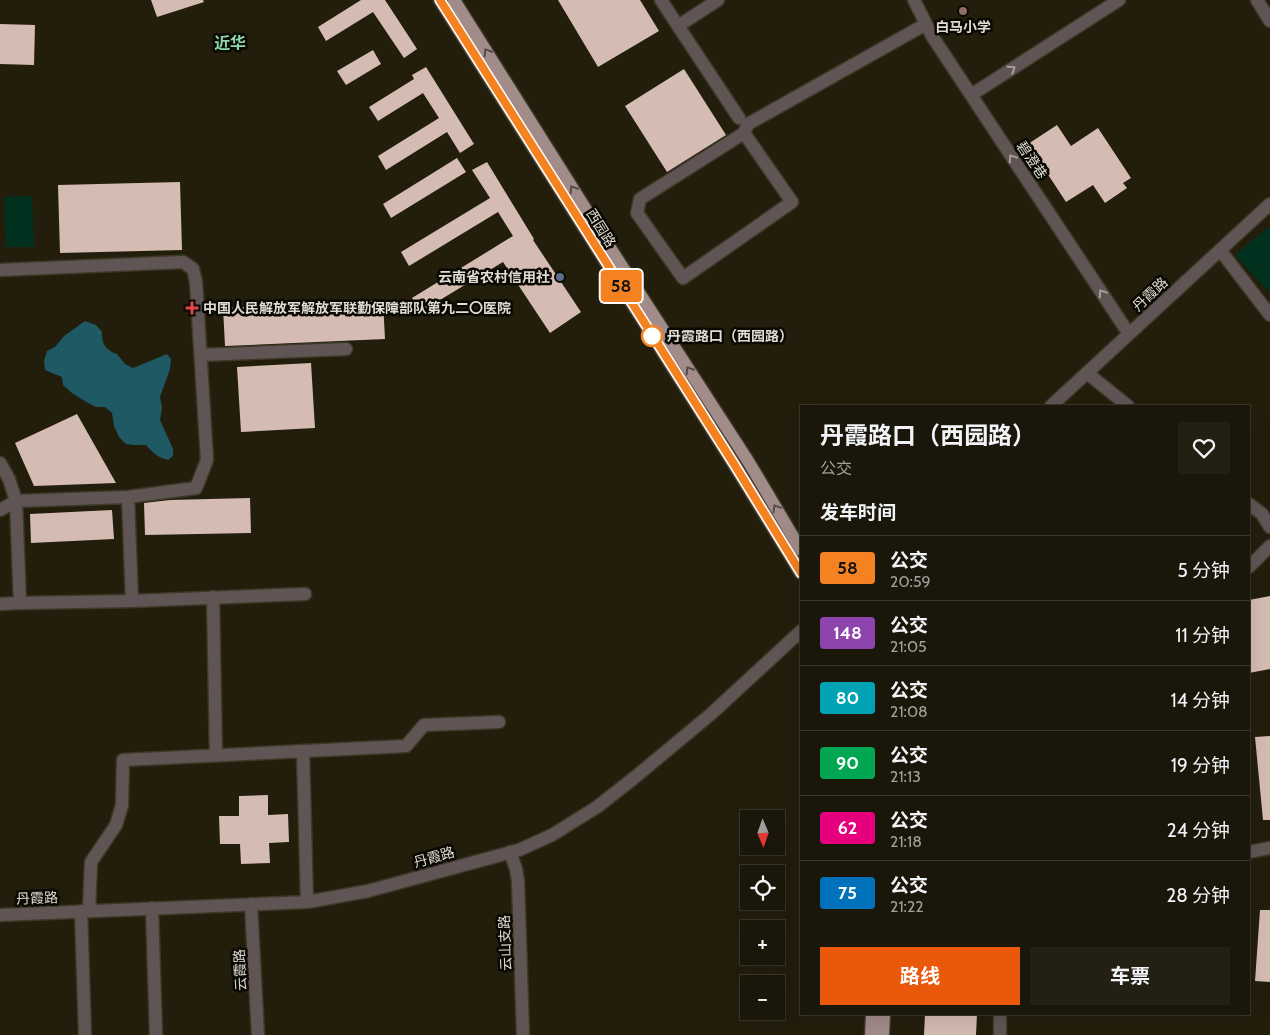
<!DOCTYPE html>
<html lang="zh">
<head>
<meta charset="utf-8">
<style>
	body { margin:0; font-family:Cabin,"Noto Sans SC",sans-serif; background:#231f12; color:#f1f3f6; height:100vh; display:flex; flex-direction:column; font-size:19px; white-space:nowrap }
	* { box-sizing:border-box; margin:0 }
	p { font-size:16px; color:#9f9f9c }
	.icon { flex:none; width:28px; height:28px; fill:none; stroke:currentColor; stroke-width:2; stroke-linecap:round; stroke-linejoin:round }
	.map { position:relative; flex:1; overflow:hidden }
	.side { position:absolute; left:800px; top:405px; width:450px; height:610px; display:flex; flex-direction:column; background:#1a1609; border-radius:0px; box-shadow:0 5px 20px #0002,0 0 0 1px #38352a }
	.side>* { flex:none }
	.badge { padding:0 10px; border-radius:4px; font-size:18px; line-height:32px }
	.needle { width:32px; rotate:178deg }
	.controls { position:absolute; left:740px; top:810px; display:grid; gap:10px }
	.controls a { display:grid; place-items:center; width:45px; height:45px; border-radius:0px; background:#1a1609; box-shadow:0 5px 20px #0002,0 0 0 1px #38352a; font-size:25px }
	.map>.badge { position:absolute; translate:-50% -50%; box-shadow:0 0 0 2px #fff }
	h2 { padding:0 20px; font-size:19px; line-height:45px }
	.round { display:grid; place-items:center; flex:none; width:52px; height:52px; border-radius:0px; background:#231f12 }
	.summary { display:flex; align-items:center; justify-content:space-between; height:85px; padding:0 20px }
	h1 { font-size:24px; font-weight:700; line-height:38px }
	.cta { display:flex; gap:10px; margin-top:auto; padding:10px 20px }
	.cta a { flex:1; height:58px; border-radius:0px; background:#ea580c; color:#fff; font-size:20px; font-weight:700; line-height:58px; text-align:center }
	.cta a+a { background:#231f12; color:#f1f3f6 }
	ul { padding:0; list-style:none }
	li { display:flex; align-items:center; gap:15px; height:65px; padding:0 20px; border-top:1px solid #38352a }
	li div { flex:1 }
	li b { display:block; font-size:19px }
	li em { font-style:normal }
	li .badge { min-width:55px; font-weight:700; text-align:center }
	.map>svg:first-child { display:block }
	.green { fill:#00311f }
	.water { fill:#1e5964 }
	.building { fill:#d5bcb3 }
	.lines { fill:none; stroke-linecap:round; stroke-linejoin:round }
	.minor-casing { stroke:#3d3928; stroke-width:15 }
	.major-casing { stroke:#3d3928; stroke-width:15 }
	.minor { stroke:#605554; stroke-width:12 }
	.major { stroke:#a28c8a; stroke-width:12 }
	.oneway { stroke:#564a46 }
	.oneway2 { stroke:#a69f99 }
	.line-casing { stroke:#fff; stroke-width:11 }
	.line { stroke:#f58220; stroke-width:8 }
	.education-dot { fill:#8d6e63; stroke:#0a0803; stroke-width:2 }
	.service-dot { fill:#5c6f8a; stroke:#0a0803; stroke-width:2 }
	.health-dot { fill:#e0444e; stroke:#0a0803; stroke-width:2 }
	.stop-dot { fill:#fff; stroke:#f58220; stroke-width:2.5 }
	.labels { text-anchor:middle; stroke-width:5; stroke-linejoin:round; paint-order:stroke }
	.poi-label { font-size:14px; font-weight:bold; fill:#dfdcd1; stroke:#0a0803 }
	.street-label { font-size:14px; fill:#dfdcd1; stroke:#0a0803 }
	.stop-label { font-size:14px; font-weight:bold; fill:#dfdcd1; stroke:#0a0803; text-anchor:start }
	.quarter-label { font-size:16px; font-weight:bold; fill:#8dd8a9; stroke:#0a0803 }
</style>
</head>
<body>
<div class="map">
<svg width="1270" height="1035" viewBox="0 0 1270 1035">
	<rect width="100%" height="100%" fill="#231e0c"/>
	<!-- green -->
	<path class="green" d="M32,196L34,247H6L4,197Z
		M1270,226V293L1235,255Z"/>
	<!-- water -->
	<path class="water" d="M85,321L96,325L102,332C101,343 106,351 117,354L125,364L133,368L167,354L171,359L170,369L160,397L162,408L160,420L173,449V456L168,460C157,457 153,453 146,445H134L126,444L119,437L114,426L112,413L105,407H96L88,403L72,393L63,385L62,377L45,370L44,361L47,351L55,347L64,336Z"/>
	<!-- building -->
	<path class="building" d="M151,0H203L204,2L157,17Z
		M361,0H385L417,49L404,58L373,12L326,41L318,27Z
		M558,0H640L659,31L598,67Z
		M0,24L35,25L34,65L0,64Z
		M373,50L381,64L346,85L337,71Z
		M426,67L474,144L460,153L447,132L386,170L378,156L439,118L423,93L378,121L369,107L414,79L412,75Z
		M684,69L726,135L667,172L625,106Z
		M1057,125L1071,146L1098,128L1131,178L1123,183L1127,188L1105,203L1093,185L1066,202L1028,144Z
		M457,158L466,172L391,218L383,204Z
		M487,162L534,239L533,240L581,312L550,333L503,262L420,312L412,298L513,236L498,212L409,266L401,252L490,198L472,170Z
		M180,182L182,250L60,253L58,185Z
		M383,301L385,339L225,346L223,308Z
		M311,363L315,428L241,432L237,367Z
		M77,414L116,483L34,486L15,443Z
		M250,498L251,533L145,535L144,503L170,500Z
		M112,510L114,539L31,543L30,514Z
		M1270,596V669L1249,673V600Z
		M1270,736V820H1263L1255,737Z
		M268,795V815L288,814L289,842L269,843L270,863L241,864L240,844H220L219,816H239V796Z
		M1260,910H1270V982L1255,981Z
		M925,1014H977L976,1035H924Z"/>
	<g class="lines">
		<!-- minor casing -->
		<g class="minor-casing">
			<path id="minor" d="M661,0L678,26L718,0
				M914,0L932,36L1129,334
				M1257,0L1270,21
				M678,26L739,118
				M971,95L1119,0
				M744,133L792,202L683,278L637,213L640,199L744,133L748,124L926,24
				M1220,250L1270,315
				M0,270L183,262L193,269L196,282L207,460L196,488L128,497L16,501L20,603L0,604
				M201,355L346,349
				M1087,373L1128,406
				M1051,406L1270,204
				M0,463L9,479L16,501L0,510
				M1249,504L1262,514L1270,527
				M1249,567L1270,546
				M213,597L216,755
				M132,601L305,594
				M20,603L132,601L128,497
				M303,751L307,902
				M510,852L516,869L518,881L523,1035
				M1249,852L1270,848
				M251,904L258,1035
				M152,908L156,1035
				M81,911L85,1035
				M89,911L91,862L116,825L122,805L123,760L406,746L424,725L499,722
				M0,915L307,902L368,891L519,850L552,835L597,807L634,778L711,714L801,631
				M1000,1035V1014"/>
		</g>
		<!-- major casing -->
		<g class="major-casing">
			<path id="major" d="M440,0L734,464L801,573
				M454,0L612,251L748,461L801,550
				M871,1035L872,1014
				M883,1035L884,1014"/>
		</g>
		<!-- minor -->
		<use href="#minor" class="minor"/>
		<!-- major -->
		<use href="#major" class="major"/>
	</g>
	<!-- one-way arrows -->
	<defs><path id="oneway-chevron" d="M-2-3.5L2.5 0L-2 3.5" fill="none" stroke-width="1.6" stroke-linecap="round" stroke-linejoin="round" transform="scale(1.25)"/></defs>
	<g class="oneway">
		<use href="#oneway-chevron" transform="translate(487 52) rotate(-122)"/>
		<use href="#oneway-chevron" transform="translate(573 189) rotate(-122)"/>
		<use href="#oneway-chevron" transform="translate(689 370) rotate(-123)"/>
		<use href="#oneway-chevron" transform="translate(776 508) rotate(-121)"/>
	</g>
	<g class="oneway2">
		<use href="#oneway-chevron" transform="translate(1012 69) rotate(-33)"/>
		<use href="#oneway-chevron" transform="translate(1012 158) rotate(-124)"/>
		<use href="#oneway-chevron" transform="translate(1102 293) rotate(-124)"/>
	</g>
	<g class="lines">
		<!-- line casing -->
		<g class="line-casing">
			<path id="line" d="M440,0L734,464L801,573"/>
		</g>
		<!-- line -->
		<use href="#line" class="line"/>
	</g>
	<!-- markers -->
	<circle class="education-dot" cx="963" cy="11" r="5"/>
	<circle class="service-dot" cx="560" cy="277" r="5"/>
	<path class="health-dot" d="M189.5 300.5h5v5h5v5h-5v5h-5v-5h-5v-5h5z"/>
	<circle class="stop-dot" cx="652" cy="336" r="10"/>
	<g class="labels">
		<!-- poi labels -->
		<g class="poi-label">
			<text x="963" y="32">白马小学</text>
			<text x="550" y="282" text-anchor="end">云南省农村信用社</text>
			<text x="203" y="313" text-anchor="start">中国人民解放军解放军联勤保障部队第九二〇医院</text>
		</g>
		<!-- street labels -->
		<g class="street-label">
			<text transform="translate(1032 160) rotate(56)" y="5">碧澄巷</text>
			<text transform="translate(601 228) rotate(58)" y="5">西园路</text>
			<text transform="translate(1150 294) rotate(-43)" y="5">丹霞路</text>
			<text transform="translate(434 857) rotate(-16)" y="5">丹霞路</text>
			<text transform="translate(37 898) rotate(-2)" y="5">丹霞路</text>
			<text transform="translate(505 943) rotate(-92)" y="5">云山支路</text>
			<text transform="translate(240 970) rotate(-93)" y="5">云霞路</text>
		</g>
		<!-- stop labels -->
		<g class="stop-label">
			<text x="667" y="341">丹霞路口（西园路）</text>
		</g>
		<!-- quarter labels -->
		<g class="quarter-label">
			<text x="230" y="49">近华</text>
		</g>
	</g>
</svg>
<div class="controls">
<a><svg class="needle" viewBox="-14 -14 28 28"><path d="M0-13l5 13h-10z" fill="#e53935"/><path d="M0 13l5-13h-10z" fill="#9f9f9c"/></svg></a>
<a><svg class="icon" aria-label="locate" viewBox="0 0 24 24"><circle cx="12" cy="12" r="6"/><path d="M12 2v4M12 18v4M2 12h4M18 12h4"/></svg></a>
<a>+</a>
<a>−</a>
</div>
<b class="badge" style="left:621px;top:286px;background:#f58220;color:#111">58</b>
<section class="side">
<div class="summary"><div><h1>丹霞路口（西园路）</h1><p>公交</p></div><a class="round"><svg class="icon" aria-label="heart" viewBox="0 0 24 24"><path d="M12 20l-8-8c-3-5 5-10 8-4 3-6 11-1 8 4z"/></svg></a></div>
<h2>发车时间</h2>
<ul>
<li><span class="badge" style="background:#f58220;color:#111">58</span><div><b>公交</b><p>20:59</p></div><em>5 分钟</em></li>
<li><span class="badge" style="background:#8e44ad;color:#fff">148</span><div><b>公交</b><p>21:05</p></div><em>11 分钟</em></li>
<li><span class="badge" style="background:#00a3b4;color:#fff">80</span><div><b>公交</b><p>21:08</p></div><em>14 分钟</em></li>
<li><span class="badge" style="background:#00a651;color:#fff">90</span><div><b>公交</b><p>21:13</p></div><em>19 分钟</em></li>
<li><span class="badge" style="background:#e6007e;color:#fff">62</span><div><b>公交</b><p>21:18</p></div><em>24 分钟</em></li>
<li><span class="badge" style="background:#0072bc;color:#fff">75</span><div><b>公交</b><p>21:22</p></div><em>28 分钟</em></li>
</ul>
<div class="cta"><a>路线</a><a>车票</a></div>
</section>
</div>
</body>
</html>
